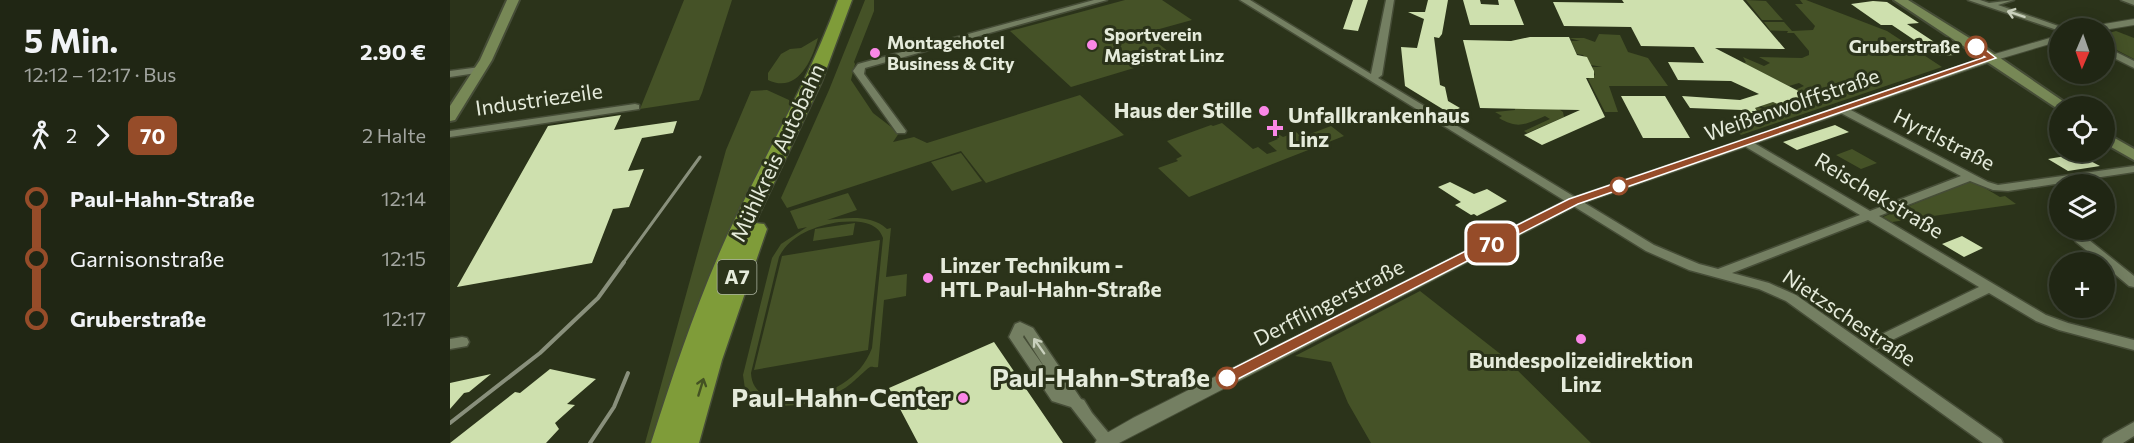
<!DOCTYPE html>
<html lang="de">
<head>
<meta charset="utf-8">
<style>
	body { margin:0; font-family:Commissioner,sans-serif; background:#282e1d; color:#f1f3f6; height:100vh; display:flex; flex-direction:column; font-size:22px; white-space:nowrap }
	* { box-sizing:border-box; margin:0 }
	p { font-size:20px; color:#a2a5a0 }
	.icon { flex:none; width:33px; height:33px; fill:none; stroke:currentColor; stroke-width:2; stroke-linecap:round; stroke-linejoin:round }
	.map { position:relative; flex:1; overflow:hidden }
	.panel { display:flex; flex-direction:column; background:#202614; width:450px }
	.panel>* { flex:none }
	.badge { padding:0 12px; border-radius:9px; font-size:21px; line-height:39px }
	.needle { width:39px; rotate:182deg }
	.buttons { position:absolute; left:1599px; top:18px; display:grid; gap:12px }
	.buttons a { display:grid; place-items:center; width:66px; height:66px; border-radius:50%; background:#202614; box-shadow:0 3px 15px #0003,0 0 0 2px #3d4334; font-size:30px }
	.map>.badge { position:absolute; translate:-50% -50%; box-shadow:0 0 0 3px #fff }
	.legs { display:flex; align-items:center; gap:9px; height:66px; padding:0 24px; font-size:20px }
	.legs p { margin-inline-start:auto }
	.head { display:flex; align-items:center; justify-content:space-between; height:102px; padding:0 24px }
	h1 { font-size:33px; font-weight:700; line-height:45px }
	ul { padding:0 24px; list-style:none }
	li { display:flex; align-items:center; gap:21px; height:60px; font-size:22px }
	li i { display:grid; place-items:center; width:9px; height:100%; margin:0 8px; background:currentColor }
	li i::after { content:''; width:15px; height:15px; margin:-8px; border:4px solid; border-radius:50%; background:#202614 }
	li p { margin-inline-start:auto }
	li:first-child i { background:linear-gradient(#0000 50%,currentColor 0) }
	li:last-child i { background:linear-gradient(currentColor 50%,#0000 0) }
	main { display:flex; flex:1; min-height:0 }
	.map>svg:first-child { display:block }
	.green { fill:#455227; fill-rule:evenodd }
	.building { fill:#cee0ae }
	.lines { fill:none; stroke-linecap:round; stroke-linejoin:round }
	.minor-tunnel { stroke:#474f37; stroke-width:14; stroke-dasharray:14 7; stroke-linecap:butt }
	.minor-casing { stroke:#464d37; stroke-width:3 }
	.tertiary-casing { stroke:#464d37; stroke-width:2 }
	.secondary-casing { stroke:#464d37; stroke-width:4 }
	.motorway-casing { stroke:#464d37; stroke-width:3 }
	.minor { fill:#747f62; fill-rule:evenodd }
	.tertiary { fill:#747f62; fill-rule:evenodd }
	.secondary { fill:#778856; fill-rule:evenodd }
	.motorway { fill:#7f9c39; fill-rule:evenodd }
	.rail-far1 { stroke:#89907c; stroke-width:3 }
	.rail { stroke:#89907c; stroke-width:4 }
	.oneway { stroke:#c9d0bd }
	.oneway2 { stroke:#445223 }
	.line-1 { fill:#964c29; stroke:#fff; stroke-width:1.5 }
	.poi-dot { fill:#fa87e7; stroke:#2b331a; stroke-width:2 }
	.stop-1-dot { fill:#fff; stroke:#964c29; stroke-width:3 }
	.labels { text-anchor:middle; stroke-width:6; stroke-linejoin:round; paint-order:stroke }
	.far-poi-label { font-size:18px; font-weight:bold; fill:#e5ebdb; stroke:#2b331a; text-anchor:start }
	.far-stop-label { font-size:18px; font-weight:bold; fill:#e5ebdb; stroke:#2b331a; text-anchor:end }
	.shield { fill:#2b331a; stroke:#adb4a1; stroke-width:1.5 }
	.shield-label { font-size:20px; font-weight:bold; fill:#e5ebdb }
	.street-label { font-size:21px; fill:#e5ebdb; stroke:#2b331a }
	.poi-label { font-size:21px; font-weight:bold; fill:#e5ebdb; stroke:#2b331a; text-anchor:start }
	.near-stop-label { font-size:26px; font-weight:bold; fill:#e5ebdb; stroke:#2b331a; text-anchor:end }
	.near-poi-label { font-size:26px; font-weight:bold; fill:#e5ebdb; stroke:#2b331a; text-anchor:end }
</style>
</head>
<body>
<main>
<section class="panel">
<div class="head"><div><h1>5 Min.</h1><p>12:12 – 12:17 · Bus</p></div><b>2.90 €</b></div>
<div class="legs"><svg class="icon" aria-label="walk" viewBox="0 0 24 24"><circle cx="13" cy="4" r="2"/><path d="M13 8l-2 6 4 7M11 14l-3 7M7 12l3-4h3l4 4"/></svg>2<svg class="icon" aria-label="forward" viewBox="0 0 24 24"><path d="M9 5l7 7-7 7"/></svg><b class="badge" style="background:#964c29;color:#fff">70</b><p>2 Halte</p></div>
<ul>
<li><i style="color:#964c29"></i><b>Paul-Hahn-Straße</b><p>12:14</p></li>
<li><i style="color:#964c29"></i><span>Garnisonstraße</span><p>12:15</p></li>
<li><i style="color:#964c29"></i><b>Gruberstraße</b><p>12:17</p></li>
</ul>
</section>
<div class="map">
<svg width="1684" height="443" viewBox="0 0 1684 443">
	<rect width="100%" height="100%" fill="#2b331a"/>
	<!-- green -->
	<path class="green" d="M234,0H282L252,93L249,100L190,109Z
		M415,0H424V11L404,62L405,64L401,80L423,113L449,133L443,142L464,137L477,143L630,95L674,135L536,183L511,151L337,208L331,198L379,90Z
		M675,0H712L742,20L695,33L724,56L621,87L560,31Z
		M1296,0L1316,1L1333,20H1312Z
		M1350,0H1356L1437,31L1492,67L1291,135L1287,131L1334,115L1325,110L1310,115L1305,108L1308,107L1316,110L1318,109L1311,106L1323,102L1332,106L1359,97L1345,90L1354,86L1349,83L1339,86L1294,63L1296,62L1293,57L1314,66L1320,63L1309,57L1352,58L1359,55V51L1344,33H1337L1338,31L1236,28L1320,30L1314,22H1334L1342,31L1363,30L1365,26L1345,4H1353Z
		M1666,31L1684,38V59L1655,44V34Z
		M1149,34L1170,35L1178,52L1198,58L1218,86H1159L1168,112H1155L1138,79L1145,75L1142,67H1152L1141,65L1133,55L1127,54L1121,41H1130L1119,38H1134L1145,42Z
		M368,38C362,61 347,94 318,80V73L331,54L340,49L351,48Z
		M317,90L339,100L342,107L310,167L274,242L203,443H195L276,150L301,91Z
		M1065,108L1109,109L1113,112L1114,117L1077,133L1074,131L1100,119L1095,116C1074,125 1068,129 1049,118L1052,116L1045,112L1065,110Z
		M772,123L803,149L808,147L817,154L827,151L818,143L828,139L821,133L825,132L833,137L846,132L852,137L881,126L894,136L739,197L708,168L728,161L726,159L732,156L717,141L761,125L763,126Z
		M1402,149L1427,163L1411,169L1386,155Z
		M511,153L532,181L502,191L481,162Z
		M1517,182L1528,184L1550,197L1555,196L1566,204L1442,222L1433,217Z
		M398,193L407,210L377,220C396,218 421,214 437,229L441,228L436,277L457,274L456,296L434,300L428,367C425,368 422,366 420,367C415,370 402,384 395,388C367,405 319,417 295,389L293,375L322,258L331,244L357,227L348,229L340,211ZM389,222C405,221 427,220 433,238L422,348C416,364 406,375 392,384C371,397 303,415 301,373L329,257C340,235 365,226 389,222Z
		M405,223L403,235L363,241L365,229Z
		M430,240L418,350L304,370L332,256Z
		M970,291L1053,356L1141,443H921L898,403L881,362L845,356Z"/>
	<!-- building -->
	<path class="building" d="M903,0H918L908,31L893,29Z
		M978,0H998L992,34L989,38L984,37L990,85L995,87L998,101L1010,108L999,113L955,86L951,47L967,48L974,19L958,12H975Z
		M1013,0H1030L1031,4L1049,5L1048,0H1064L1074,25H1020Z
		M1172,0H1293L1335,49L1265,48L1360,97L1332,106L1323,102L1305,108L1307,111H1302L1303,113H1294L1292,110L1240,108L1232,96L1290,100L1309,94L1281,81L1228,80L1218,62L1254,63L1244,47L1191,46L1181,27L1114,26L1103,2L1174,3Z
		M1423,1L1437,2L1469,23L1457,24L1504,55L1488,56L1442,25H1431L1401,4Z
		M1080,37H1119L1127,55L1137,57L1144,71V78H1136L1155,117L1092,145L1074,135L1130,110L1030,108L1013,40L1061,41Z
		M1171,96H1215L1240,138H1193Z
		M171,115L164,130L227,121L223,133L192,138L178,171L194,169L179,207L163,209L142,263L7,287L98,126Z
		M1385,125L1399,132L1347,150L1333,142Z
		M1627,154L1650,166L1618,171L1598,159Z
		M1000,182L1024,194L1037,189L1057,201L1027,216L1024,214L1021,215L1005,205L1011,202L988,187Z
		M1512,236L1533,248L1514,257L1492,244Z
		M544,342L613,443H468L439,388Z
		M100,369L146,379L117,404L125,405L105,423L109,429L96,443H0L65,392L70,393Z
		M41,374L19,392L14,393L0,409V383Z"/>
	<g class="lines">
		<!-- minor-tunnel -->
		<path class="minor-tunnel" d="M1423,344L1435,338"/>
		<!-- minor casing -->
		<g class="minor-casing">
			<path id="minor" d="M644,0H657L415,68L414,74L456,131L455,133H447L403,71L408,64Z
				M790,0H800L921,74L936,0H944L932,75L928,78L1204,245L1249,264L1268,269L1410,215L1291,144L1290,142L1291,140H1299L1420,211L1511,176L1387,111V107H1395L1538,182L1548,185L1684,166V172L1558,191L1543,190L1520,181L1429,216L1596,315L1618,323L1684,340V350L1609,330L1586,321L1539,293L1440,341H1430L1428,338L1430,335L1529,287L1418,220L1282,273L1319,283L1346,295L1551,439L1553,443H1533L1336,301L1309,289L1239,270L1196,251Z
				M1518,0H1530L1539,3L1564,0L1548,5L1614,28L1607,30Z
				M1671,0H1684V5Z
				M1654,46L1684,61V68L1654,53Z
				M30,67L35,70L33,72L0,77V71Z
				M185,104L189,105V109L0,137V131Z
				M1630,235L1634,236L1684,276V287L1679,286L1654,265V262H1651L1626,242L1624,239L1626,236Z
				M570,322L583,328L631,399L634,400L642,413L667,443H649L621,407L602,401L559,337L565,324ZM574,335L597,371L573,337Z
				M12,337L17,338L19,342L17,346L0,349V339Z
				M1684,422V436L1673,443H1652L1654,439Z"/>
		</g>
		<!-- tertiary casing -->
		<g class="tertiary-casing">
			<path id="tertiary" d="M1684,19V25L1654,30L1643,28L1648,25Z
				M1610,35V41L1546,60L1128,205L669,443H645L648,438L683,418L1118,199L1538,56Z"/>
		</g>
		<!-- secondary casing -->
		<g class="secondary-casing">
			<path id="secondary" d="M57,0H69L42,60L5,120L0,121V106L30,60Z
				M1444,0H1458L1537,49L1620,106H1610L1608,109Z
				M1654,132L1684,149V160L1654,143Z"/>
		</g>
		<!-- motorway casing -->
		<g class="motorway-casing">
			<path id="motorway" d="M388,0H402L372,81L305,223L314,224L317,229L272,360L249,443H201C223,374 246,305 276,238C313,158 358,83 388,0Z"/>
		</g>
		<!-- minor -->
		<use href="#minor" class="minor"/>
		<!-- tertiary -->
		<use href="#tertiary" class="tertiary"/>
		<!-- secondary -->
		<use href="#secondary" class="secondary"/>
		<!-- motorway -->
		<use href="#motorway" class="motorway"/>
		<!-- rail-far1 -->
		<path class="rail-far1" d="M173,263L250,157"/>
		<!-- rail -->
		<path class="rail" d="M0,423L90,353L148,298L174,262
			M140,443L164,407L178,373"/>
	</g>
	<!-- one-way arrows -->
	<defs><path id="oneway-shaft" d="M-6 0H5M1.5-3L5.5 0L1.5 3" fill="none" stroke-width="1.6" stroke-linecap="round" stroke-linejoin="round" transform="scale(1.5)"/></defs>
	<g class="oneway">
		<use href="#oneway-shaft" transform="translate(1566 14) rotate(-162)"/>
		<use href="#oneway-shaft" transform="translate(589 346) rotate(-125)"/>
	</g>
	<use class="oneway2" href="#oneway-shaft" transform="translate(251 387) rotate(-73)"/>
	<!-- line-1 -->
	<path class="line-1" d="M1523,45H1529L1546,58L1128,204L782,382H772L770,378L772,374L1119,199L1535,57L1523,49Z"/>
	<!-- markers -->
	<g class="poi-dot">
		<circle cx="642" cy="45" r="6"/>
		<circle cx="425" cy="53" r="6"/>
		<circle cx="814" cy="111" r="6"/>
		<path d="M822 119h6v6h6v6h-6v6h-6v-6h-6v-6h6z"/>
		<circle cx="478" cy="278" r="6"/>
		<circle cx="1131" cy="339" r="6"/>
		<circle cx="513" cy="398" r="6"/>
	</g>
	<g class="stop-1-dot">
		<circle cx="1526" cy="47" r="10"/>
		<circle cx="1169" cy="186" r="8"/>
		<circle cx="777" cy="378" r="10"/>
	</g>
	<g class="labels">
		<!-- far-poi labels -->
		<g class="far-poi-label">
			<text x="654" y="41">Sportverein<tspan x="654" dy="21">Magistrat Linz</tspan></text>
			<text x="437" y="49">Montagehotel<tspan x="437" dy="21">Business &amp; City</tspan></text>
		</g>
		<!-- far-stop labels -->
		<g class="far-stop-label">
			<text x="1510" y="53">Gruberstraße</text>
		</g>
		<!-- shield labels -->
		<rect class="shield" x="267.5" y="260" width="39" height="34" rx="4.5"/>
		<g class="shield-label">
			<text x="287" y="284">A7</text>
		</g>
		<!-- street labels -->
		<g class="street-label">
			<text transform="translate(89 100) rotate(-8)" y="7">Industriezeile</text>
			<text transform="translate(1342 105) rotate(-19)" y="7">Weißenwolffstraße</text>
			<text transform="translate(1494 140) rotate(27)" y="7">Hyrtlstraße</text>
			<text transform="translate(328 153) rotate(-65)" y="7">Mühlkreis Autobahn</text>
			<text transform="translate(1429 196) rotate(31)" y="7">Reischekstraße</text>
			<text transform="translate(879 303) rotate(-27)" y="7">Derfflingerstraße</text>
			<text transform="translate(1399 318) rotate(34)" y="7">Nietzschestraße</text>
		</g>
		<!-- poi labels -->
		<g class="poi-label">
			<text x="802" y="118" text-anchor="end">Haus der Stille</text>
			<text x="838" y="123">Unfallkrankenhaus<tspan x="838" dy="24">Linz</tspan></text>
			<text x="490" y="273">Linzer Technikum -<tspan x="490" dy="24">HTL Paul-Hahn-Straße</tspan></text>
			<text x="1131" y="368" text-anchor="middle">Bundespolizeidirektion<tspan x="1131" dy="24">Linz</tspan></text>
		</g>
		<!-- near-stop labels -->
		<g class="near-stop-label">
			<text x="760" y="387">Paul-Hahn-Straße</text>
		</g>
		<!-- near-poi labels -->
		<g class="near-poi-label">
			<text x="501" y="407">Paul-Hahn-Center</text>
		</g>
	</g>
</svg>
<div class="buttons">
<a><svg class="needle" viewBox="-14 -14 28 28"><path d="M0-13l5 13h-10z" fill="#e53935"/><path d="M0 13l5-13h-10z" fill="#a2a5a0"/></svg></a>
<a><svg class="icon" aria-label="locate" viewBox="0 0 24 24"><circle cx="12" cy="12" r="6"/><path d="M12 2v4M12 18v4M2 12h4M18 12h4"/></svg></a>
<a><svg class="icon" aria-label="layers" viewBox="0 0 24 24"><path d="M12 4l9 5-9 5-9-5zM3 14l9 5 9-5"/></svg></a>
<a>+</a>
</div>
<b class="badge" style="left:1042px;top:243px;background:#964c29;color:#fff">70</b>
</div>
</main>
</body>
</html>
